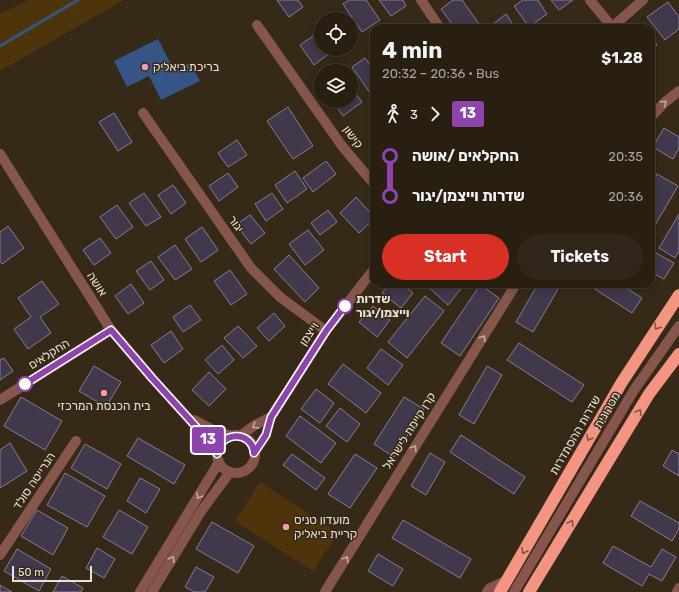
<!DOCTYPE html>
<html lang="en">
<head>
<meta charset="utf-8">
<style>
	body { margin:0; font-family:Rubik,"Noto Sans Hebrew",sans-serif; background:#30271a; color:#f1f3f6; height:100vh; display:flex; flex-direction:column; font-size:15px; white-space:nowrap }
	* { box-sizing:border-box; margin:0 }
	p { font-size:13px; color:#a5a29f }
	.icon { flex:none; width:22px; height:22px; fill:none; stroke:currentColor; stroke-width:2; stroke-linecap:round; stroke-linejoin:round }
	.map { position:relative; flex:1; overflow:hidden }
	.sheet { position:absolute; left:370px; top:24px; width:285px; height:264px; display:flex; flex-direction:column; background:#281f11; border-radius:12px; box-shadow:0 2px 10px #0003,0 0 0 1px #443d31 }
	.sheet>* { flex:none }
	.badge { padding:0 8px; border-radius:3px; font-size:14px; line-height:26px }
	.buttons { position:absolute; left:314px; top:12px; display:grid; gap:8px }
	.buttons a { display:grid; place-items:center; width:44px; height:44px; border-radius:50%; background:#281f11; box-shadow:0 2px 10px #0003,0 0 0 1px #443d31; font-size:20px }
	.scale { position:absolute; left:12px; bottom:10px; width:80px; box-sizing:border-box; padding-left:4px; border:2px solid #ebe2d7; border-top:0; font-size:11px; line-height:14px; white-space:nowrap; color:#ebe2d7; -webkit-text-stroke:3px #362917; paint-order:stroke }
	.map>.badge { position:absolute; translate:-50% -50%; box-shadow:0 0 0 2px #fff }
	.legs { display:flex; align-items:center; gap:6px; height:44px; padding:0 12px; font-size:13px }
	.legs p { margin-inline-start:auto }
	.summary { display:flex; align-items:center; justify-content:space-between; height:68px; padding:0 12px }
	h1 { font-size:22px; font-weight:700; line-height:30px }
	.button { display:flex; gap:8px; margin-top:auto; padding:8px 12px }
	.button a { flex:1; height:46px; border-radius:24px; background:#d93025; color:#fff; font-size:16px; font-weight:700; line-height:46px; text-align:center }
	.button a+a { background:#30271a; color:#f1f3f6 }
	ul { padding:0 12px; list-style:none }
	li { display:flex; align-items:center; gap:14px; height:40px; font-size:15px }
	li i { display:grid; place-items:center; width:6px; height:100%; margin:0 5px; background:currentColor }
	li i::after { content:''; width:10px; height:10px; margin:-5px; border:3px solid; border-radius:50%; background:#281f11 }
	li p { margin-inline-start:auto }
	li:first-child i { background:linear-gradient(#0000 50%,currentColor 0) }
	li:last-child i { background:linear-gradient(currentColor 50%,#0000 0) }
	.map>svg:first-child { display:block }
	.green { fill:#4e340a }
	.water { fill:#345586 }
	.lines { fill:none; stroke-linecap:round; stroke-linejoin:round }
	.stream { stroke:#345586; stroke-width:3 }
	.building { fill:#41384c; stroke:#877d94 }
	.minor { stroke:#86564c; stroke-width:10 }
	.highway { stroke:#f49582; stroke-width:12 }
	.oneway { stroke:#c3aa9f }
	.oneway2 { stroke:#825442 }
	.line-1-casing { stroke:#fff; stroke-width:9 }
	.line-1 { stroke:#8e44ad; stroke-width:6 }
	.poi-dot { fill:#f29aaf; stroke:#362917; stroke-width:1.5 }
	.stop-1-dot { fill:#fff; stroke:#8e44ad; stroke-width:2 }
	.labels { text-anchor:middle; stroke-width:3; stroke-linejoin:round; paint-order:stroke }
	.poi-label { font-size:12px; fill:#ebe2d7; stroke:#362917; text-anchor:start }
	.street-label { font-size:12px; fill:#ebe2d7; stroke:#362917 }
	.stop-label { font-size:12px; font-weight:bold; fill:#ebe2d7; stroke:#362917; text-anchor:start }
</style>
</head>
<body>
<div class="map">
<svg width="679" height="592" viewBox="0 0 679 592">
	<rect width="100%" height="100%" fill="#362917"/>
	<!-- green -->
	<path class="green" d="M29,0H124L0,71V14Z
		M260,482L338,533L313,571L235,521Z"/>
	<!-- water -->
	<path class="water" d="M158,39L174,70L190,63L200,81L161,100L149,76L127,87L114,61Z"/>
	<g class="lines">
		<!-- stream -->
		<path class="stream" d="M0,46L78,0"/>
	</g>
	<!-- building -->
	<path class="building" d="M277,0H298L303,7L289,17Z
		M349,0H366L380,20L362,32L343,4Z
		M379,0H403L406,6L391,16Z
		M453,0H462L482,28H455L441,9Z
		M523,0H538L547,14L529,27L514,6Z
		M551,0H573L559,10Z
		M668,2L679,17V29L665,40L647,17Z
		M337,13L342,19H328Z
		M506,14L514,26L496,28L493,24Z
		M641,24L644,28H636Z
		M316,34L321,40V49H327L330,53L314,65L300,45Z
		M651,37L657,45L651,49Z
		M365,58L374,70V99L352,67Z
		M353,90L362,102L343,116L334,103L337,101H351V91Z
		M288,107L313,146L293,159L267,121Z
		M114,113L132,142L118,151L99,122Z
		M664,128L679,137V148L673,159L653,147Z
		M237,140L247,155L228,167L218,153Z
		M326,161L336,174L313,192L303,178Z
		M295,171L307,189L287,203L275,185Z
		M228,173L238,187L219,201L209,186Z
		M657,174L678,186L651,232V184Z
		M173,185L186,203L171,214L158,195Z
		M144,193L161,217L146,226L129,203Z
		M272,193L283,209L266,221L255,204Z
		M356,197L374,217V219L359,233L340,213Z
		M117,205L133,227L116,239L100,217Z
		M328,210L337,222L320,235L311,223Z
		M679,214V251L675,258L659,248Z
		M250,215L265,233L251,244L236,225Z
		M8,226L24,248L2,264L0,261V232Z
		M202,227L218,250L201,262L185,239Z
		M308,230L324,250L305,265L289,244Z
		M100,238L111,253L94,265L83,250Z
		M175,245L192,269L175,280L158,257Z
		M651,250L674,263L664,279L651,272Z
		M289,255L319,288L305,302L274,269Z
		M151,261L164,280L150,290L136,271Z
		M230,270L247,294L231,305L214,281Z
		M42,281L59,304L40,317L51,333L28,349L14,329L31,317L18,298Z
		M131,284L144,303L128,314L115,296Z
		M389,284H402L413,293L401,308L382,293Z
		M425,284H463L464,285L448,305Z
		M538,284H561L533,332L516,322Z
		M587,284H620L642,298L632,313Z
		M480,285L499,298L460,356L441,343Z
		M425,296L444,311L407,358L388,342Z
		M190,305L201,320L183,332L173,317Z
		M373,306L390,320L377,337L359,322Z
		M274,313L285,326L269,341L257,328Z
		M238,326L257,346L243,358L224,338Z
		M171,331L183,349L164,363L151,345Z
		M519,343L584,385L572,402L507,360Z
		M222,345L234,360L218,374L205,360Z
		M381,349L403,365L388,385L367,368Z
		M4,358L13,371L0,380V360Z
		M343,364L381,393L366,413L328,384Z
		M94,366L121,382L106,407L79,391Z
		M487,366L502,375L474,424L459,415Z
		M209,372L226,389L209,406L192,390Z
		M316,389L334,403L320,423L301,409Z
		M21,397L62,421L45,450L4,426Z
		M404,397L424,409L394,457L374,444Z
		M340,408L360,424L347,442L326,426Z
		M300,416L336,443L321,463L286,436Z
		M461,435L525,477L514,494L450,452Z
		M138,438L185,465L174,484L127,456Z
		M10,443L27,471L0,488V450Z
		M85,444L121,464L107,489L71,468Z
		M672,450L679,454V476L663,466Z
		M430,453L445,462L426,495L411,486Z
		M292,454L325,478L316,490L283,465Z
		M355,454L377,468L350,508L328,494Z
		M65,473L105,496L87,527L47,505Z
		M140,478L160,489L146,513L127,501Z
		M640,501L679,523V529L672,541L631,516Z
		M37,510L68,528L53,555L21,536Z
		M119,510L148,527L132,554L103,537Z
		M403,520L471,559L460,578L392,538Z
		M212,522L254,546L238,573L196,549Z
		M613,546L651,567L662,549L676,557L662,581L649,574L642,586L603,563Z
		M97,548L115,559L104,578L86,568Z
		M17,549L51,569L39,591L4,571Z
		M378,554L403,569L393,586L368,571Z
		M196,567L214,577L205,592H194L185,587Z
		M62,576L83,588L81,592H53Z
		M0,585L12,592H0Z"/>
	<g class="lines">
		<!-- minor -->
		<path class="minor" d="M421,0L440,28
			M590,0L612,27
			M257,25L342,146L374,184
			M611,28L643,0
			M143,113L251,268L280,297L326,331
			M651,117L664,103L679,91
			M0,154L111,330L152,378L209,441L217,454
			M0,400L111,330
			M194,420L217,432L232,436
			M217 454a19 19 0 1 1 38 0a19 19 0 1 1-38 0Z
			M240,436L255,425L271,417
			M254,453L266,435L271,417L326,331L374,269
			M0,555L76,441
			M140,592L219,462
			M152,592L202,510L230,472
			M325,592L516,284
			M487,592L490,588L508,580
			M514,592L634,390L679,326
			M677,592L679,588"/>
		<!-- highway -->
		<path class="highway" d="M500,592L622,382L679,295
			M529,592L649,394L679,354"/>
	</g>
	<!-- one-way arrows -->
	<defs><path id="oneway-chevron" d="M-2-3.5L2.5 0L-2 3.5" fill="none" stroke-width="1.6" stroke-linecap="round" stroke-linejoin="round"/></defs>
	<g class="oneway">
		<use href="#oneway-chevron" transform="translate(664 103) rotate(-42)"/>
		<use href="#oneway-chevron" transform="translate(483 338) rotate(-58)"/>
		<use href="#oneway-chevron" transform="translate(255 426) rotate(148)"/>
		<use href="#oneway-chevron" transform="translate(414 448) rotate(-58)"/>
		<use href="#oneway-chevron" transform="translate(199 496) rotate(121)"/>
		<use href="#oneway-chevron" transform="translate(172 559) rotate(-59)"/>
		<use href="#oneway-chevron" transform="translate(346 559) rotate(-58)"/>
	</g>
	<g class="oneway2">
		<use href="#oneway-chevron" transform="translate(657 327) rotate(123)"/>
		<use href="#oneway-chevron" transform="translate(639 412) rotate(-59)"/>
		<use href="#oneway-chevron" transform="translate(589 438) rotate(120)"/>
		<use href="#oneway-chevron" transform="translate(571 523) rotate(-59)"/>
		<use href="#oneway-chevron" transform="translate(524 551) rotate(120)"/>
	</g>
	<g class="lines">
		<!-- line-1 casing -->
		<g class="line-1-casing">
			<path id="line-1" d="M25,384L111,330L152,378L209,441L217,454C220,431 252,430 254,453L266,435L271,417L326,331L345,306"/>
		</g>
		<!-- line-1 -->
		<use href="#line-1" class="line-1"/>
	</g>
	<!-- markers -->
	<g class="poi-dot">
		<circle cx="145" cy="67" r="4"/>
		<circle cx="104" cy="393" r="4"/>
		<circle cx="286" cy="527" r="4"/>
	</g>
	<g class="stop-1-dot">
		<circle cx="345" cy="306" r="7"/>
		<circle cx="25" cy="384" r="7"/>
	</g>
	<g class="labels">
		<!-- poi labels -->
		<g class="poi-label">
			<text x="153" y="71">בריכת ביאליק</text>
			<text x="104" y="410" text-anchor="middle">בית הכנסת המרכזי</text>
			<text x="294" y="524">מועדון טניס<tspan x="294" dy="14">קריית ביאליק</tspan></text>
		</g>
		<!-- street labels -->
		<g class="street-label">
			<text transform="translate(353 137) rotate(53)" y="4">קישון</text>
			<text transform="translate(236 224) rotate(55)" y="4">יגור</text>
			<text transform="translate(97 284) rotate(57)" y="4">אושה</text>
			<text transform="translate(309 334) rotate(-57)" y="4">וייצמן</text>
			<text transform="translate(49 354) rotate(-32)" y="4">החקלאים</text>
			<text transform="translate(607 410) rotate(-60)" y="4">מטרונית</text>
			<text transform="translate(409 431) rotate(-58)" y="4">קרן קיימת לישראל</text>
			<text transform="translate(575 435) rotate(-60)" y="4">שדרות ההסתדרות</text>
			<text transform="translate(34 481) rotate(-56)" y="4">הנרייטה סולד</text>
		</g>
		<!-- stop labels -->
		<g class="stop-label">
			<text x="356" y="303">שדרות<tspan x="356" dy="14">וייצמן/יגור</tspan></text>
		</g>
	</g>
</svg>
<div class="buttons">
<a><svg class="icon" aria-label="locate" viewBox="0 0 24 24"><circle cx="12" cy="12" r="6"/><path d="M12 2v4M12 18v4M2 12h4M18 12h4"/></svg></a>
<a><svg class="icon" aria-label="layers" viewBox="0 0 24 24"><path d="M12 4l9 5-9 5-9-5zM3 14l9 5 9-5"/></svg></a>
</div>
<div class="scale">50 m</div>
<b class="badge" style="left:208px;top:440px;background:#8e44ad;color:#fff">13</b>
<section class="sheet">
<div class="summary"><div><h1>4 min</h1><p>20:32 – 20:36 · Bus</p></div><b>$1.28</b></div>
<div class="legs"><svg class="icon" aria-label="walk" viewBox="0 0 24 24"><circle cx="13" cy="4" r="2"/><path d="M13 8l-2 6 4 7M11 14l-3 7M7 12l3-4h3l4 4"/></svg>3<svg class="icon" aria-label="forward" viewBox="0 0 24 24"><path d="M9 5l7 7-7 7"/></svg><b class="badge" style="background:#8e44ad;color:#fff">13</b></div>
<ul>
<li><i style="color:#8e44ad"></i><b>החקלאים /אושה</b><p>20:35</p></li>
<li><i style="color:#8e44ad"></i><b>שדרות וייצמן/יגור</b><p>20:36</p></li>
</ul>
<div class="button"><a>Start</a><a>Tickets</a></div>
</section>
</div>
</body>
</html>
